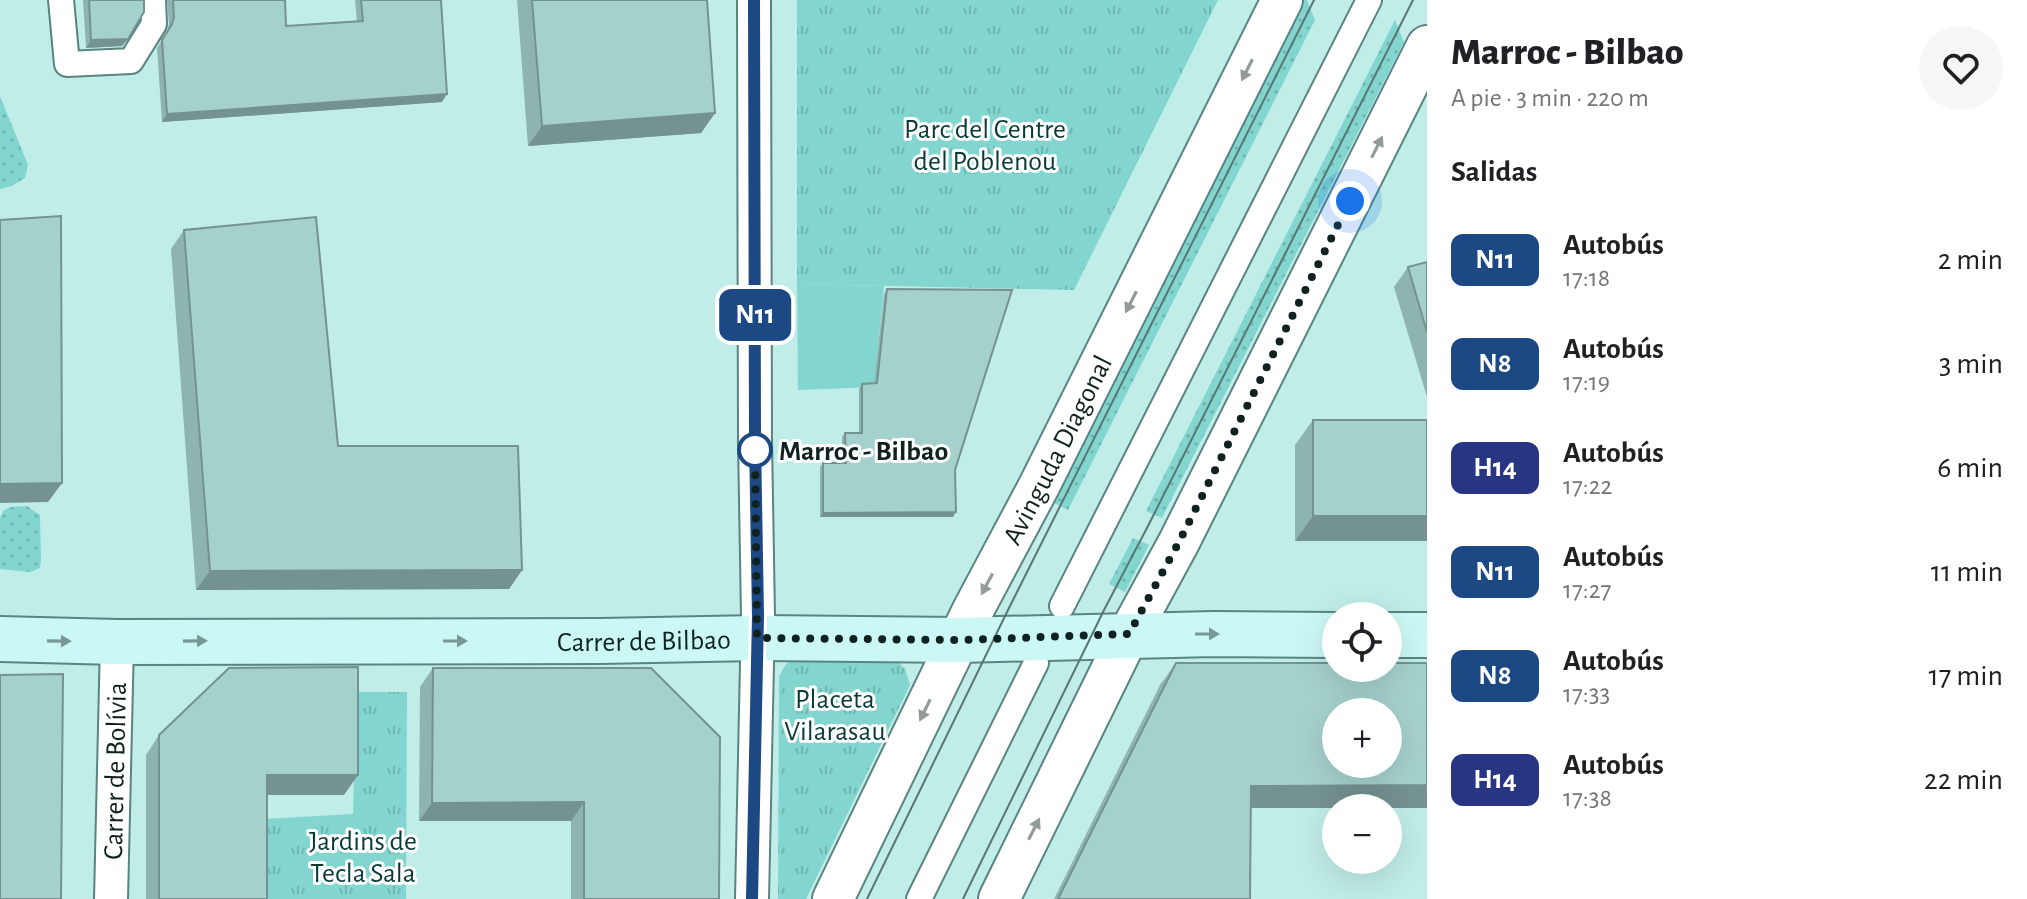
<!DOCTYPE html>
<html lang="es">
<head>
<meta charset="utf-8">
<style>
	body { margin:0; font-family:"Alegreya Sans",sans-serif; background:#f6f6f6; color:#202124; height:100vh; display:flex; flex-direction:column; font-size:30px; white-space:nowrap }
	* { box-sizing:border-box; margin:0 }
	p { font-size:26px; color:#757577 }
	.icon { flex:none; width:44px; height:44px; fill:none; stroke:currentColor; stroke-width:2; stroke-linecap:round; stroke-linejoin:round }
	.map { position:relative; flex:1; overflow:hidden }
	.side { display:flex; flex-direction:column; background:#fff; width:600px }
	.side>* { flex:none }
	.badge { padding:0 16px; border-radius:12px; font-size:28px; line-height:52px }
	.buttons { position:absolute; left:1322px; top:602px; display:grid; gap:16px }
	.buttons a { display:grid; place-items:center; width:80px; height:80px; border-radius:50%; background:#fff; box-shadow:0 8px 32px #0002; font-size:40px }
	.you { position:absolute; width:40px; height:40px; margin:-20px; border:6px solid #fff; border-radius:50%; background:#1a73e8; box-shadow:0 0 0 12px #1a73e833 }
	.map>.badge { position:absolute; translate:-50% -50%; box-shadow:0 0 0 4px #fff }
	h2 { padding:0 24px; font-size:30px; line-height:72px }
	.round { display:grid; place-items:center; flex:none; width:84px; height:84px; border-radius:42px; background:#f6f6f6 }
	.headline { display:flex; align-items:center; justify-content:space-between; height:136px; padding:0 24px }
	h1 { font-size:38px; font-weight:800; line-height:60px }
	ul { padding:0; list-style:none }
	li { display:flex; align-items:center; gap:24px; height:104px; padding:0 24px }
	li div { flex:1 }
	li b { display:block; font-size:30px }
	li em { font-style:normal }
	li .badge { min-width:88px; font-weight:700; text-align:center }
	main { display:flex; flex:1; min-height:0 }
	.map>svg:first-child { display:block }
	.grass { fill:url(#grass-dots) }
	.park { fill:url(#park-tufts) }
	.pitch { fill:#82d6cf }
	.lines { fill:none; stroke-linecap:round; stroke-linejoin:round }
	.pedestrian-casing { stroke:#5a8480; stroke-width:28 }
	.minor-casing { stroke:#5a8480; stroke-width:36 }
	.tertiary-casing { stroke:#5a8480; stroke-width:44 }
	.secondary-casing { stroke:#5a8480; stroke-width:48 }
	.pedestrian { stroke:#fff; stroke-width:24 }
	.minor { stroke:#fff; stroke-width:32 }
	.tertiary { stroke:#fff; stroke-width:40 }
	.secondary { stroke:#cbf8f5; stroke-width:44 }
	.tram { stroke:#597673; stroke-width:2 }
	.wall { fill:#8eb4b0 }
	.shaded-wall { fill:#749290 }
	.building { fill:#a5d1cd; stroke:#749290; stroke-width:2; fill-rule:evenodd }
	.oneway { fill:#939c9b }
	.oneway2 { fill:#779895 }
	.line-casing { stroke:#fff; stroke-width:18 }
	.line { stroke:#1c4883; stroke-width:12 }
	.walk { stroke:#102220; stroke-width:8; stroke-dasharray:0 14.4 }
	.stop-dot { fill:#fff; stroke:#1c4883; stroke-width:4 }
	.labels { text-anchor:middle; stroke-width:6; stroke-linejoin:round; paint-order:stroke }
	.park-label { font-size:28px; fill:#0a3a38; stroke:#fff }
	.street-label { font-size:28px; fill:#102220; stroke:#fff }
	.stop-label { font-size:28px; font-weight:bold; fill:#102220; stroke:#fff; text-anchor:start }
</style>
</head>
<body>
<main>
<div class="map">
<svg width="1427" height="899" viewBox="0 0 1427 899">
	<defs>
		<pattern id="grass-dots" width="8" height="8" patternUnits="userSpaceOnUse" patternTransform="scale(2)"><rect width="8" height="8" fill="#82d6cf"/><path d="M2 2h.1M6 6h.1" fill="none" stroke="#6fb7b1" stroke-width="1.8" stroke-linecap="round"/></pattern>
		<pattern id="park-tufts" width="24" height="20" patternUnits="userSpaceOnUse" patternTransform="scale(2)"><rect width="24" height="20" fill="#82d6cf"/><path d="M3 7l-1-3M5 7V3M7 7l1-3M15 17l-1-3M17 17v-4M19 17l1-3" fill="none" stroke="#6fb7b1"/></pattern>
	</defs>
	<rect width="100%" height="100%" fill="#c0ede8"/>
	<!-- grass -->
	<path class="grass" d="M1304,0H1307L1315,20L1068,510L1052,502Z
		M1395,20L1404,42L1162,518L1146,511Z
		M0,96L28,165L25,178L12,186L0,189Z
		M27,506L40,515L41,560L40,568L30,572L0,569V518L4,510L11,507Z
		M1133,538L1149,545L1125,592L1109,584Z"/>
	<!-- park -->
	<path class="park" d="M797,0H1218L1074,290L797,284Z
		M791,659L897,661L905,669L910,685L806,899H778L779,677L784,667Z
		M356,692H407L406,899H263V819L353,814Z"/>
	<!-- pitch -->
	<path class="pitch" d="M797,284L884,286L874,387L798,390Z"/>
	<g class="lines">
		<!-- pedestrian casing -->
		<g class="pedestrian-casing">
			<path id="pedestrian" d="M61,0L67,64L131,61L154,24L153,0
				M1062,606L1369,0
				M919,899L1036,663"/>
		</g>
		<!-- minor casing -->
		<g class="minor-casing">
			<g id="minor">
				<path id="s1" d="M111,899L117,642"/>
				<path d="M752,899L758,616L755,441L754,0"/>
			</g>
		</g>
		<!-- tertiary casing -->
		<g class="tertiary-casing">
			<g id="tertiary">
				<path id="s2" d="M833,899L972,612L1039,486L1282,0"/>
				<path d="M999,899L1129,634L1179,542L1427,46"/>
			</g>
		</g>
		<!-- secondary casing -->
		<g class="secondary-casing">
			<g id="secondary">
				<path d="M1388,635H1427"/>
				<path id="s3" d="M0,639L117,642L600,641L757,638L959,640L1214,634L1336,635"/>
			</g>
		</g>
		<!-- pedestrian -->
		<use href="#pedestrian" class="pedestrian"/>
		<!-- minor -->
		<use href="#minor" class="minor"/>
		<!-- tertiary -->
		<use href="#tertiary" class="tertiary"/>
		<!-- secondary -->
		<use href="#secondary" class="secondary"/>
		<!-- tram -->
		<path class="tram" d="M867,899L1007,612L1314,0
			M963,899L1104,610L1148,526L1413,0"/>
	</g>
	<!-- wall -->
	<path class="wall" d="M83,0H144L122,46L86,48Z
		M167,0H285L286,26L357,22L355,0H441L442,102L162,122L157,48L167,32L169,24Z
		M517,0H707L715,113L701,133L528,146Z
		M184,230L338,446L522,570L509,589L196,590L171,249Z
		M1427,262V397L1394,287L1408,267Z
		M887,289L955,470L953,517H820V467L823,463H842V437L845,433H859V389L862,384L874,383L884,294Z
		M1313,420H1427L1295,541V445Z
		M1176,663H1427V808H1250V899H1054L1160,685Z
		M433,668L719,899H571V821H419L420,687Z
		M159,735L344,795H267V899H146V755Z"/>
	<!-- shaded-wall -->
	<path class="shaded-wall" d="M128,39L122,46L86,48L91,40Z
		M447,94L442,102L162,122L167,114Z
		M715,113L701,133L528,146L542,126Z
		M62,483L48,502L0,503V484Z
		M956,512L953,517H820L823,513Z
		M1313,516H1427V541H1295Z
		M522,570L509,589L196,590L210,571Z
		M267,775H358L344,795H253Z
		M1427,785V808H1235L1251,786Z
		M584,802L571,821H419L432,803Z"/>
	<!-- building -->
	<path class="building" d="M89,0H144V12L128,39L91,40Z
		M173,0H285L286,26L363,21L361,0H441L447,94L167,114L162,40L172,24L174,17Z
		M532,0H707L715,113L542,126Z
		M61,216L62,483L0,484V220Z
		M316,217L338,446H518L522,570L210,571L184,230Z
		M1427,262V332L1408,267Z
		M887,289L1012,290L955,470L956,512L823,513V463H846L845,433H862V384L877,383Z
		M1313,420H1427V516H1313Z
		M1176,663H1336V668H1388V663H1427V785L1251,786L1250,899H1058ZM1336,712H1388V764H1336Z
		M358,667V775H267V899H159V735L229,668Z
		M433,668H651L720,737L719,899H584V802L432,803Z
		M63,674L61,899H0V675Z"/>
	<!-- one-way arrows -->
	<defs><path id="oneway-solid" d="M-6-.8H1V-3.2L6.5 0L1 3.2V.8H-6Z" transform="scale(2)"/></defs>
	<g class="oneway">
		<use href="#oneway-solid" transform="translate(1247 70) rotate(117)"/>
		<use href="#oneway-solid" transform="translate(1377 147) rotate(-63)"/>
		<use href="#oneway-solid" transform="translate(1131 302) rotate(117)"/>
		<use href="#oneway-solid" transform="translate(987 584) rotate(118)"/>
		<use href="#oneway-solid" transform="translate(925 710) rotate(116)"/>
		<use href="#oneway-solid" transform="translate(1034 829) rotate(-63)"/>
	</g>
	<g class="oneway2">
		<use href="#oneway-solid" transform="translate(1207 634)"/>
		<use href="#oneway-solid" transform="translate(59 641) rotate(1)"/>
		<use href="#oneway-solid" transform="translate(195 641) rotate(-1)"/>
		<use href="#oneway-solid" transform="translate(455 641)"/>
	</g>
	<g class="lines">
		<!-- line casing -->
		<g class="line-casing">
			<path id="line" d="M752,899L758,616L755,441L754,0"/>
		</g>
		<!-- line -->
		<use href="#line" class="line"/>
		<!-- walk -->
		<path class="walk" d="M755,450V441L757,638L959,640L1129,634L1179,542L1350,201"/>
	</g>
	<!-- markers -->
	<circle class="stop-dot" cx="755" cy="450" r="16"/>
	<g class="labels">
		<!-- park labels -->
		<g class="park-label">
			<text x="985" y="138">Parc del Centre<tspan x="985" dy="32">del Poblenou</tspan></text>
			<text x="835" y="708">Placeta<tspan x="835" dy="32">Vilarasau</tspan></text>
			<text x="363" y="850">Jardins de<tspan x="363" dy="32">Tecla Sala</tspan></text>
		</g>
		<!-- street labels -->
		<g class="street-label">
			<text dy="10" stroke="none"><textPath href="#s2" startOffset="502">Avinguda Diagonal</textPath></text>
			<text dy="10" stroke="none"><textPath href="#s3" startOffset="644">Carrer de Bilbao</textPath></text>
			<text dy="10" stroke="none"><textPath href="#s1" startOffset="128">Carrer de Bolívia</textPath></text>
		</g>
		<!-- stop labels -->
		<g class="stop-label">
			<text x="779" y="460">Marroc - Bilbao</text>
		</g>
	</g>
</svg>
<div class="buttons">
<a><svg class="icon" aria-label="locate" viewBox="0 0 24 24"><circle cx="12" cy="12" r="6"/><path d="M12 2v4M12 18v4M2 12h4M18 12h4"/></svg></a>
<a>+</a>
<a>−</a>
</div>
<div class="you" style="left:1350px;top:201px"></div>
<b class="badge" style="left:755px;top:315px;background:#1c4883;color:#fff">N11</b>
</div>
<section class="side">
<div class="headline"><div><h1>Marroc - Bilbao</h1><p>A pie · 3 min · 220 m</p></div><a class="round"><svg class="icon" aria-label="heart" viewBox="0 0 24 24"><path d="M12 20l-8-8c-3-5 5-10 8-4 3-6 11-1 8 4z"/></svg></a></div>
<h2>Salidas</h2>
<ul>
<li><span class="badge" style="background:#1c4883;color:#fff">N11</span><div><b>Autobús</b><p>17:18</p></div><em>2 min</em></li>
<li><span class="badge" style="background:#1c4883;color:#fff">N8</span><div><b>Autobús</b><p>17:19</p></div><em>3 min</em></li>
<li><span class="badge" style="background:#283583;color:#fff">H14</span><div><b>Autobús</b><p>17:22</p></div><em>6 min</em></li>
<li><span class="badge" style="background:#1c4883;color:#fff">N11</span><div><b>Autobús</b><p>17:27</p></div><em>11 min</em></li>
<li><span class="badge" style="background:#1c4883;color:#fff">N8</span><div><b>Autobús</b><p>17:33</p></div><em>17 min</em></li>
<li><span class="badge" style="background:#283583;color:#fff">H14</span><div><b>Autobús</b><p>17:38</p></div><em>22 min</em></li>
</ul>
</section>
</main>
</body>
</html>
